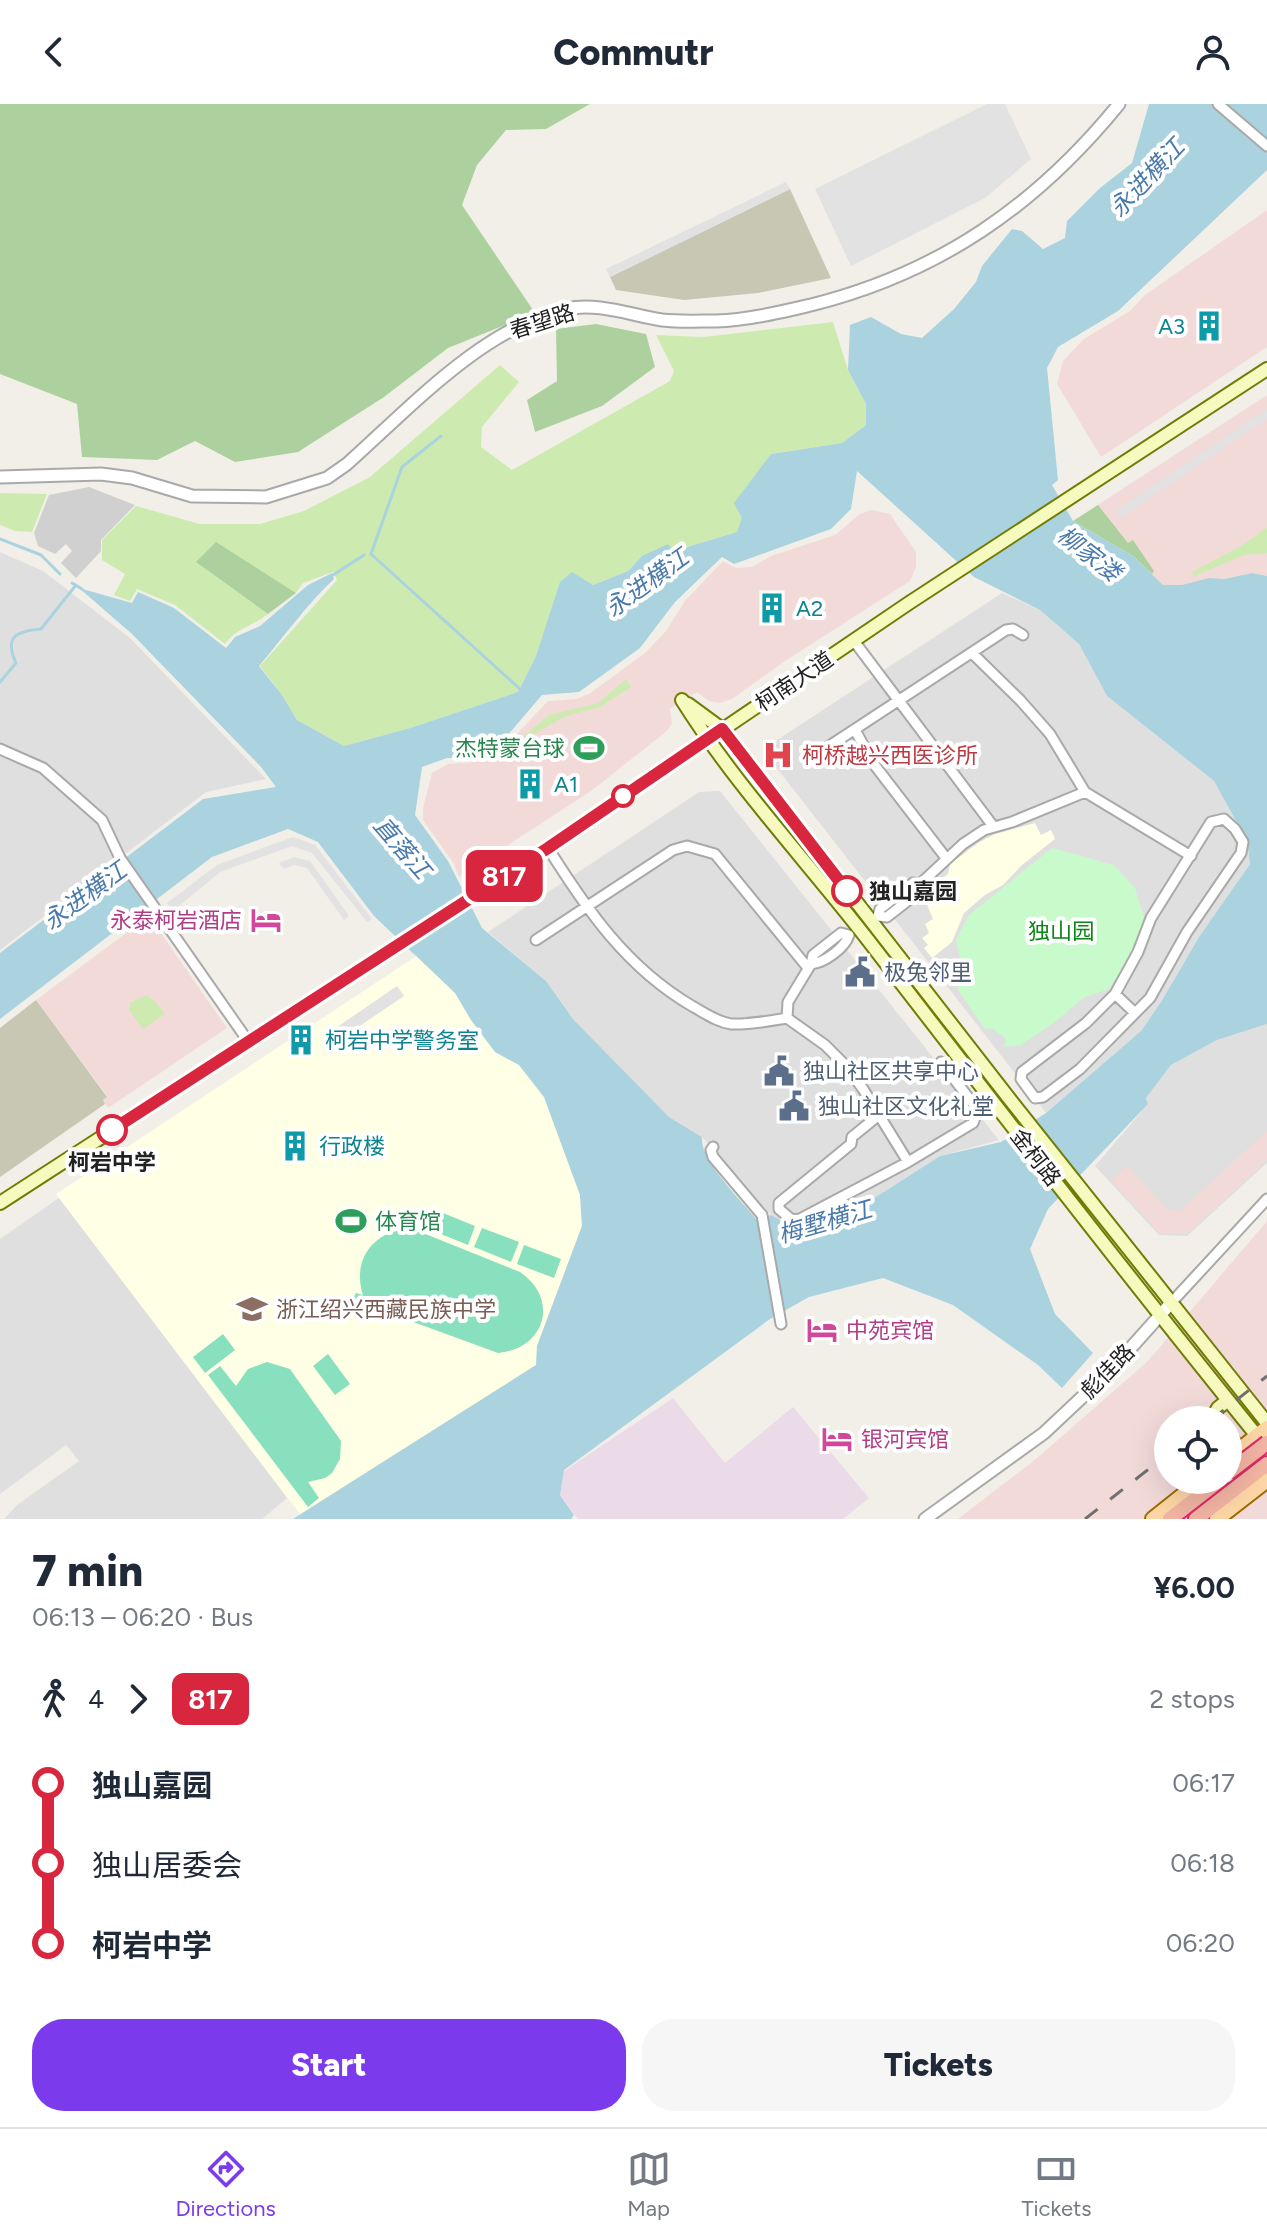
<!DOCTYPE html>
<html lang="en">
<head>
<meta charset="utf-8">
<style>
	body { margin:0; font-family:Figtree,"Noto Sans SC",sans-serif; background:#f6f6f7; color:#1f2937; height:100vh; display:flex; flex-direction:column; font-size:30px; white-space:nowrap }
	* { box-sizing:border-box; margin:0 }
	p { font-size:26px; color:#747a83 }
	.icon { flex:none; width:44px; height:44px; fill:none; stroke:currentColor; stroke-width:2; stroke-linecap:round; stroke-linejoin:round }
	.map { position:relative; height:1415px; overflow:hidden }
	.sheet { display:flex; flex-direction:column; background:#fff; flex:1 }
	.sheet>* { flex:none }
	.badge { padding:0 16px; border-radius:12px; font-size:28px; line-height:52px }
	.buttons { position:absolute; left:1154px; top:1302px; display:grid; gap:16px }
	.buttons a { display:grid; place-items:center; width:88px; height:88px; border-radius:50%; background:#fff; box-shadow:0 8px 32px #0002; font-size:40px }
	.map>.badge { position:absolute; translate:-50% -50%; box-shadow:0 0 0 4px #fff }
	.legs { display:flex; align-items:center; gap:12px; height:88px; padding:0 32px; font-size:26px }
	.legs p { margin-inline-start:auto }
	.headline { display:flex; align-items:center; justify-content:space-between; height:136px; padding:0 32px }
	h1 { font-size:44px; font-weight:800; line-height:60px }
	.cta { display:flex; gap:16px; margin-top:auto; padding:16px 32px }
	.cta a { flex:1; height:92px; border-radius:32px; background:#7c3aed; color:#fff; font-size:32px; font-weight:800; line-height:92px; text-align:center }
	.cta a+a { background:#f6f6f7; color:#1f2937 }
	ul { padding:0 32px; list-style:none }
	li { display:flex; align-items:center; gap:28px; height:80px; font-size:30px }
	li i { display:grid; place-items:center; width:12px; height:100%; margin:0 10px; background:currentColor }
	li i::after { content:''; width:20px; height:20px; margin:-10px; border:6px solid; border-radius:50%; background:#fff }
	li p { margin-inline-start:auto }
	li:first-child i { background:linear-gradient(#0000 50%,currentColor 0) }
	li:last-child i { background:linear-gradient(currentColor 50%,#0000 0) }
	header { display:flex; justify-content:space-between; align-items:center; height:104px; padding:0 32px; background:#fff; font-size:36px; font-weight:800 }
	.tabs { display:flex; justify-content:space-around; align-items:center; height:112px; border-top:2px solid #e0e1e3; background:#fff; font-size:22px; color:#747a83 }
	.tabs a { display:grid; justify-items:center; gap:4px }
	.tabs .selected { color:#7c3aed }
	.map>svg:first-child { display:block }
	.residential { fill:#e0dfdf }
	.commercial { fill:#f2dad9; fill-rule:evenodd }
	.industrial { fill:#ebdbe8 }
	.education { fill:#ffffe5 }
	.religious { fill:#d0d0d0 }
	.construction { fill:#c7c7b4 }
	.grass { fill:#cdebb0 }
	.forest { fill:#add19e }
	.park { fill:#c8facc }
	.pitch { fill:#88e0be }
	.parking { fill:#e2e2e2 }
	.water { fill:#aad3df; fill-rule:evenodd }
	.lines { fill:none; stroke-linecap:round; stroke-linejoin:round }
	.stream { stroke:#aad3df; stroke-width:3 }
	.minor-casing { stroke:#a9a9a9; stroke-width:13 }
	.tertiary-casing { stroke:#a9a9a9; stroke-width:15 }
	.secondary-casing { stroke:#707d05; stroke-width:16 }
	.primary-casing { stroke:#a06b00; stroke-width:18 }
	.trunk-casing { stroke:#dc2a67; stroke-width:18 }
	.minor { stroke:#fff; stroke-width:9 }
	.tertiary { stroke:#fff; stroke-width:11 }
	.secondary { stroke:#f7fabf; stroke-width:12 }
	.primary { stroke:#fcd6a4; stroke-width:14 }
	.trunk { stroke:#f2b4a3; stroke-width:14 }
	.rail { stroke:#707070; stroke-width:3; stroke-dasharray:16 16; stroke-linecap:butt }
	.trunk-bridge-casing { stroke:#dc2a67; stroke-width:18; stroke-linecap:butt }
	.trunk-bridge { stroke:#f2b4a3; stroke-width:14 }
	.line-1-casing { stroke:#fff; stroke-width:18 }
	.line-1 { stroke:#d7263d; stroke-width:12 }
	.stop-1-dot { fill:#fff; stroke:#d7263d; stroke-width:4 }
	.labels { text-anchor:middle; stroke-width:8; stroke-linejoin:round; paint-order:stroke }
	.street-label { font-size:22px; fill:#222; stroke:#fff }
	.culture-label { font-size:22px; fill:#0d838f; stroke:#fff; text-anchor:start }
	.leisure-label { font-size:22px; fill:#27864d; stroke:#fff; text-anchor:end }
	.health-label { font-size:22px; fill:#be3a42; stroke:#fff; text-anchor:start }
	.stop-label { font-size:22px; font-weight:bold; fill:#222; stroke:#fff; text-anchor:start }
	.hotel-label { font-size:22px; fill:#b23c85; stroke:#fff; text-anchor:start }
	.park-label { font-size:22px; fill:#0c8416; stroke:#fff }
	.service-label { font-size:22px; fill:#4e5e75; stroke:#fff; text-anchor:start }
	.education-label { font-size:22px; fill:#785e54; stroke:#fff; text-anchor:start }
	.water-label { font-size:24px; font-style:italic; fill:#4a7aab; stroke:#fff }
</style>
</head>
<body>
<header><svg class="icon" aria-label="back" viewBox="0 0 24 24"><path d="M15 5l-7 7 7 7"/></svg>Commutr<svg class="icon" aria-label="person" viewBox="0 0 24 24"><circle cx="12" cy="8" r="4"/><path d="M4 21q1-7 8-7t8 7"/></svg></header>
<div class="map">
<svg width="1267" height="1415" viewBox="0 0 1267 1415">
	<rect width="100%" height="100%" fill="#f2efe9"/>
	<!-- residential -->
	<path class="residential" d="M0,448L43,467L130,534L266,675L206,688L0,846Z
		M1002,489L1040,506L1079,540L1107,592L1214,677L1247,737L1250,760L1199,833L1161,898L1141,927L1046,1009L772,658L777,636Z
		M720,687L999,1036L940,1052L876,1093L805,1129L771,1111L702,1033L669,1013L573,915L546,877L488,828L699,688Z
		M1267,920V1059L1187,1132L1159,1131L1095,1062L1148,1000L1146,994L1171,961L1217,936Z
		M59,1094L287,1394L262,1415H4L17,1401L79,1357L66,1341L0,1390V1135Z"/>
	<!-- commercial -->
	<path class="commercial" d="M1267,106V243L1101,353L1057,280L1063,257L1084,235L1130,207L1145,191Z
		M1267,291V472L1252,469L1224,475L1211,485L1163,481L1133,452L1073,417Z
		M872,406L890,410L916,448V463L910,477L785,557L732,595L720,599L709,597L697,588L670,605L672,620L667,627L591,687L459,773L454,760L423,716V704L432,669L448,660L488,657L516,635V631L548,597L576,595L589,590L645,549L666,527L685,497L723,457L736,464L752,463L771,452L835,431L860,410Z
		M149,812L227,924L108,1004L103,996L107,992L36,896Z
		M1267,1027V1056L1187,1130L1160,1129L1111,1077L1127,1062L1168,1106L1180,1107Z
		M1267,1117V1415H958L1036,1355L1148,1257ZM1168,1316H1228V1376H1168Z"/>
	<!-- industrial -->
	<path class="industrial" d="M673,1294L725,1359L793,1303L869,1394L843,1415H578L560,1391L564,1367Z"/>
	<!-- education -->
	<path class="education" d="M1035,719L1041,731L1051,726L1055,735L1022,761L1003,781L985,791L964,809L952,838L932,854L924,844L928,841L922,834L929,829L925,820L933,815L922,789L948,770L950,760L978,739L995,730Z
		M418,851L455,889L471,916L495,948L519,961L544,993L580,1091L582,1122L537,1242L536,1261L300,1410L56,1090Z"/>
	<!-- religious -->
	<path class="religious" d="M89,383L135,401L101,436V447L76,474L61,459L72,447L66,440L55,450L38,442L34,429L49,391Z"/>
	<!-- construction -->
	<path class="construction" d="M790,85L831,174L758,189L684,196L616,186L610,173Z
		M36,896L107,993L103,996L105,1000L0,1073V924Z"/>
	<!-- grass -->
	<path class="grass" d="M833,218L848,266L866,300V321L842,339L771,350L737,428L674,447L642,452L628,467L593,481L572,469L561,478L536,552L518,588L410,624L344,642L297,616L282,591L260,562L337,476L333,468L303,479L296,489L216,439L197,458L268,510C253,522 237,524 225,540L175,501L137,485L130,497L114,491L125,470L102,456V436L136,402L200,420H260L304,407L370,373L500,261L519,278L482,323L481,343L512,366L670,277L674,267L656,231L703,233Z
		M0,389L47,390L32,428L15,427L0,421Z
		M1267,424V449L1244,451L1194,472L1192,468L1239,443Z
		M626,575L631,583L600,603L566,612L522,637L523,633L549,611L598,599Z
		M147,891L157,899L165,910L143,925L129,906L130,899Z"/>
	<!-- forest -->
	<path class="forest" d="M0,0H590L546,25L506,26L477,61L462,101L535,209L448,244L384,293L298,348L235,358L195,337L157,356L82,353L77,300L0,270Z
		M596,220L646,230L655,263L602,302L535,328L527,296L557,277L556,225Z
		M1098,401L1128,439L1133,436L1154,467L1152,470L1133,452L1073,417Z
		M216,438L296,489L268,510L196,458Z"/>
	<!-- park -->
	<path class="park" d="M1052,744L1114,761L1135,784L1144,814L1135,844L1109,885L1083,894L1056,917L1021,941L1004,943L1006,935L993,925L984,924L958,886L963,867L956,836L969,811Z"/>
	<!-- pitch -->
	<path class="pitch" d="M438,1107L475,1122L468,1141L431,1126Z
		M482,1124L519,1138L511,1158L474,1143Z
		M407,1125L418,1127L520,1168C560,1195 545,1245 498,1249L356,1197L353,1194L356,1189L363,1191C352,1157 372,1128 407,1125Z
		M524,1141L561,1155L554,1174L517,1160Z
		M223,1230L235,1246L205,1269L193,1253Z
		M328,1250L350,1280L335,1291L313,1262Z
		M267,1258L290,1265L341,1337L340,1355L332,1369L325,1374L308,1378L319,1394L308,1403L208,1271L220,1262L236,1282L248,1265Z"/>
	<!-- parking -->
	<path class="parking" d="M987,0H1005L1031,55L985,94L851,162L815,85Z
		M786,78L790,85L610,173L606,165Z
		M1267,305V315L1120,414L1115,407Z
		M293,733L315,741L372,815L367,818L312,749L292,742L220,768L173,807L167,799L217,761Z
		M294,753L310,757L349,812L344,816L307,764L294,761L284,765L279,759Z
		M397,882L404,892L333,940L327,930Z"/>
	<!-- water -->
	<path class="water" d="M1149,0H1267V66L1118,207L1058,243L1047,264L1058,376L1052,381L1073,417L1133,452L1163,481H1182L1209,474L1224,475L1252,469L1267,472V920L1217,936L1171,961L1146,994L1148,1000L1048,1105L1030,1145L1055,1210L1093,1249L1062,1284L1038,1261L953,1201L883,1174L809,1193L770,1215L564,1366L560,1391L574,1411L571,1415H293L536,1261L537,1242L582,1122L580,1091L544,993L519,961L495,948L471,916L455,889L374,812L318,738L288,725L212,753L0,915V849L203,695L276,683L261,663L132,530L79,484L132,499L138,488L174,504L226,544L235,533L260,522L308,481L332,469L334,475C306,501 284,533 259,562L282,591L297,616L344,642L410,624L518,588L536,552L560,478L572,468L593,481L628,467L642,452L668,440L674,447L737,428L742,414L734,399L771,350L842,339L866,321V300L848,266L850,221L871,213L901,230L922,234L954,205L976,178L982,162L1012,125L1022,127L1043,145L1065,134L1067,117L1100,84L1132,59ZM857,367L974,473L1040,506L1079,540L1107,592L1214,677L1247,737L1250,760L1199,833L1161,898L1141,927L1046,1009L1001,1038L940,1052L876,1093L805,1129L771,1111L756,1115C742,1097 699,1056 702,1033L669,1013L573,915L546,877L482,824L448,757L415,711L422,663L447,654H478L506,633L542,591L579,588L640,544L675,498L722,453L734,460L831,425L851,405Z"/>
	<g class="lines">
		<!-- stream -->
		<path class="stream" d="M441,332L402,363L371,450L520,585
			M0,435L41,451L60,470
			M330,473L364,451
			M72,479L82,485
			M0,578L16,559C4,533 16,527 41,525L76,481"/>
		<!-- minor casing -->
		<g class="minor-casing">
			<path id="minor" d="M1218,0L1267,42
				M854,537L993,722
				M972,549L1020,596L1050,630L1085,688L1191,752
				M855,626L873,659L946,754
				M0,645L43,664L102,716L120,754L248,937
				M808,656L1006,526L1013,525L1023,531
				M1224,715L1235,725L1243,738L1241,749L1187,828L1150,894L1080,965L1043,993L1035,994L1021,975L1022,968L1086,919L1115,890L1138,848L1151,814L1211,718Z
				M548,744C587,806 627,864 692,902C705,909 717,918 731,920C749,921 769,917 787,914L825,941L847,963L863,985L908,1058
				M913,779L920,780L919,788L887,813L878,812L880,805Z
				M920,780L963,740L984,726L1012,718L1085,688
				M841,829L849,831C845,844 824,859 811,860L813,851Z
				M536,836L673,746L687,742L715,750L808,864
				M1115,890L1135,909
				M787,914L788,898L811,860
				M879,1011L852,1033L851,1040L779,1099V1105L792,1116L800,1115L908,1058L973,1019L978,1006L941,958
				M713,1043L711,1046L713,1053L762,1111L781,1220
				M1171,1199L1267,1095"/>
		</g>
		<!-- tertiary casing -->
		<g class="tertiary-casing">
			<path id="tertiary" d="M0,373L101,370L132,374L192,392L266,393L327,374L347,360C410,304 482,224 566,205C598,198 630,211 662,216C679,218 699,217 716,217C748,216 781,208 811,201C939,169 1036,102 1119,0
				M925,1415L1044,1329L1111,1266L1171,1199"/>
		</g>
		<!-- secondary casing -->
		<g class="secondary-casing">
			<path id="secondary" d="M682,596C736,682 806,756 868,836C996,1002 1125,1169 1257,1332
				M688,600L722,625L1008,993L1267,1319
				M0,1099L548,744L909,499L1267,265
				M1217,1316L1214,1311L1218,1304L1228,1296
				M1228,1330L1240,1346"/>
		</g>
		<!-- primary casing -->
		<g class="primary-casing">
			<path id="primary" d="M1228,1355L1267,1324
				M1153,1415L1202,1376
				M1217,1415L1267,1376"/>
		</g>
		<!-- trunk casing -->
		<g class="trunk-casing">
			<path id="trunk" d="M1170,1415L1220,1376
				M1196,1415L1267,1360"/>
		</g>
		<!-- minor -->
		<use href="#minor" class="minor"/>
		<!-- tertiary -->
		<use href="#tertiary" class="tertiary"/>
		<!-- secondary -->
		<use href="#secondary" class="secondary"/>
		<!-- primary -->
		<use href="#primary" class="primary"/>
		<!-- trunk -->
		<use href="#trunk" class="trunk"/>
		<!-- rail -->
		<path class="rail" d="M1211,1316L1267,1272
			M1085,1415L1168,1350"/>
		<!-- trunk-bridge casing -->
		<g class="trunk-bridge-casing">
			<path id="trunk-bridge" d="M1228,1369L1267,1339"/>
		</g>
		<!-- trunk-bridge -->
		<use href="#trunk-bridge" class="trunk-bridge"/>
	</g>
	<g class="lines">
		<!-- line-1 casing -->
		<g class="line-1-casing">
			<path id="line-1" d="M112,1026L548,744L722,625L847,787"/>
		</g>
		<!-- line-1 -->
		<use href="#line-1" class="line-1"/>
	</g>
	<!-- icons -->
	<defs>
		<g id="building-bare" transform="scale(2.4)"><path d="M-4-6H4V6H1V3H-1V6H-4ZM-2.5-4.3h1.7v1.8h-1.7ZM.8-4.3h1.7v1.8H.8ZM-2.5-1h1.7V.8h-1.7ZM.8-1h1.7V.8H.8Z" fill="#0f9aa8" stroke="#fff" stroke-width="2.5" paint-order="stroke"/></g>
		<g id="stadium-bare" transform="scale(2.4)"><path d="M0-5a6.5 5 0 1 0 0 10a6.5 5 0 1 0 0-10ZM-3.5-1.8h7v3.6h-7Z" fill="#2e9e5b" stroke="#fff" stroke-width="2.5" paint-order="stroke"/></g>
		<g id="hospital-bare" transform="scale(2.4)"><path d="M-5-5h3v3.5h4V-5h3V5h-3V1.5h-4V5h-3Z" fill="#e0444e" stroke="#fff" stroke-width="2.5" paint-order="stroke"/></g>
		<g id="hotel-bare" transform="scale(2.4)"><path d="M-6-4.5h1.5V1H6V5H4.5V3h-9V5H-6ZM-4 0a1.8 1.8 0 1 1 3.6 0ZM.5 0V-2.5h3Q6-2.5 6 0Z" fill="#d1479c" stroke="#fff" stroke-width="2.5" paint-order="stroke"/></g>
		<g id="civic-bare" transform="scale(2.4)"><path d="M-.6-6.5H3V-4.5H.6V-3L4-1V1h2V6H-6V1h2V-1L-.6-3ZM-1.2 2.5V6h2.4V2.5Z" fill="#5c6f8a" stroke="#fff" stroke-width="2.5" paint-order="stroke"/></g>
		<g id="school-bare" transform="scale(2.4)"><path d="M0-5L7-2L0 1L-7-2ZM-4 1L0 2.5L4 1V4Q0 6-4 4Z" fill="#8d6e63" stroke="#fff" stroke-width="2.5" paint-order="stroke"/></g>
	</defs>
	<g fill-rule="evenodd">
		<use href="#building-bare" x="1209" y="222"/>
		<use href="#building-bare" x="772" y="504"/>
		<use href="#stadium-bare" x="589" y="644"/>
		<use href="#hospital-bare" x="778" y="651"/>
		<use href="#building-bare" x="530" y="680"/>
		<use href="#hotel-bare" x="266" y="816"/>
		<use href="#civic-bare" x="860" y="868"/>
		<use href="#building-bare" x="301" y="936"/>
		<use href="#civic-bare" x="779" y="967"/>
		<use href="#civic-bare" x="794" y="1002"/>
		<use href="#building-bare" x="295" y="1042"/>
		<use href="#stadium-bare" x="351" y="1117"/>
		<use href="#school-bare" x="252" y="1205"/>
		<use href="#hotel-bare" x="822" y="1226"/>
		<use href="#hotel-bare" x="837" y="1335"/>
	</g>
	<!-- markers -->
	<g class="stop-1-dot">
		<circle cx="623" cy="692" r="10"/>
		<circle cx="847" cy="787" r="14"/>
		<circle cx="112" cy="1026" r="14"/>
	</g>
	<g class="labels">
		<!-- street labels -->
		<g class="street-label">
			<text transform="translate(542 217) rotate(-18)" y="8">春望路</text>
			<text transform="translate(794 577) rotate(-34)" y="8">柯南大道</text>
			<text transform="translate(1036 1053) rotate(52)" y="8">金柯路</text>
			<text transform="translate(1107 1267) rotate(-46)" y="8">彪佳路</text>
		</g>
		<!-- culture labels -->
		<g class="culture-label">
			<text x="1185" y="230" text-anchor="end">A3</text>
			<text x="796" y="512">A2</text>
			<text x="554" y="688">A1</text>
			<text x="325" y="944">柯岩中学警务室</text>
			<text x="319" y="1050">行政楼</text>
		</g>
		<!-- leisure labels -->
		<g class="leisure-label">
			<text x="565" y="652">杰特蒙台球</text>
			<text x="375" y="1125" text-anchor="start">体育馆</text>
		</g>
		<!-- health labels -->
		<g class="health-label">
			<text x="802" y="659">柯桥越兴西医诊所</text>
		</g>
		<!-- stop labels -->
		<g class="stop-label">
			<text x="869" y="795">独山嘉园</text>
			<text x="112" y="1066" text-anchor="middle">柯岩中学</text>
		</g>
		<!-- hotel labels -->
		<g class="hotel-label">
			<text x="242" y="824" text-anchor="end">永泰柯岩酒店</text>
			<text x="846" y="1234">中苑宾馆</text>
			<text x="861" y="1343">银河宾馆</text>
		</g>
		<!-- park labels -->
		<g class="park-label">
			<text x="1061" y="835">独山园</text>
		</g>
		<!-- service labels -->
		<g class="service-label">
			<text x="884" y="876">极兔邻里</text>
			<text x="803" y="975">独山社区共享中心</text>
			<text x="818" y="1010">独山社区文化礼堂</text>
		</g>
		<!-- education labels -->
		<g class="education-label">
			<text x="276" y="1213">浙江绍兴西藏民族中学</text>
		</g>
		<!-- water labels -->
		<g class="water-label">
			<text transform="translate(1147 74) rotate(-47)" y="8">永进横江</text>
			<text transform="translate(1089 450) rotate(38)" y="8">柳家溇</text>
			<text transform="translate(647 479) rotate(-36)" y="8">永进横江</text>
			<text transform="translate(402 744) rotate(49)" y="8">直落江</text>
			<text transform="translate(85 792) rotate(-36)" y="8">永进横江</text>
			<text transform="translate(825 1118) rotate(-16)" y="8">梅墅横江</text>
		</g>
	</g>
</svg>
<div class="buttons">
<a><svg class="icon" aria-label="locate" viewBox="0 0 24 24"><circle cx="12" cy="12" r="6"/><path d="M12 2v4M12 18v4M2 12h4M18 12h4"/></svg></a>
</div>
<b class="badge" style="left:504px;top:772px;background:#d7263d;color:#fff">817</b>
</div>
<section class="sheet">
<div class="headline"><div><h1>7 min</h1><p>06:13 – 06:20 · Bus</p></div><b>¥6.00</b></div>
<div class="legs"><svg class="icon" aria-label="walk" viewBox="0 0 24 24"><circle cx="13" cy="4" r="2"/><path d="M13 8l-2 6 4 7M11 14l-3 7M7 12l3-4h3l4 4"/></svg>4<svg class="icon" aria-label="forward" viewBox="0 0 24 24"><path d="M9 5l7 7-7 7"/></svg><b class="badge" style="background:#d7263d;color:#fff">817</b><p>2 stops</p></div>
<ul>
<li><i style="color:#d7263d"></i><b>独山嘉园</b><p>06:17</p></li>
<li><i style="color:#d7263d"></i><span>独山居委会</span><p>06:18</p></li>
<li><i style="color:#d7263d"></i><b>柯岩中学</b><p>06:20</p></li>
</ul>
<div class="cta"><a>Start</a><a>Tickets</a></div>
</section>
<nav class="tabs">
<a class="selected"><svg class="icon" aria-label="directions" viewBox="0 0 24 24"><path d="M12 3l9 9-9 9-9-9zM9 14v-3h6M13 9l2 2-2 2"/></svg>Directions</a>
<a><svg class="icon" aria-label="map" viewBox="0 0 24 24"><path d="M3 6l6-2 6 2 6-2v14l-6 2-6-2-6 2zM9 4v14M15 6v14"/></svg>Map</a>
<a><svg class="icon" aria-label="tickets" viewBox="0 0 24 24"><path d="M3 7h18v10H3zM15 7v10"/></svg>Tickets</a>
</nav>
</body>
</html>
